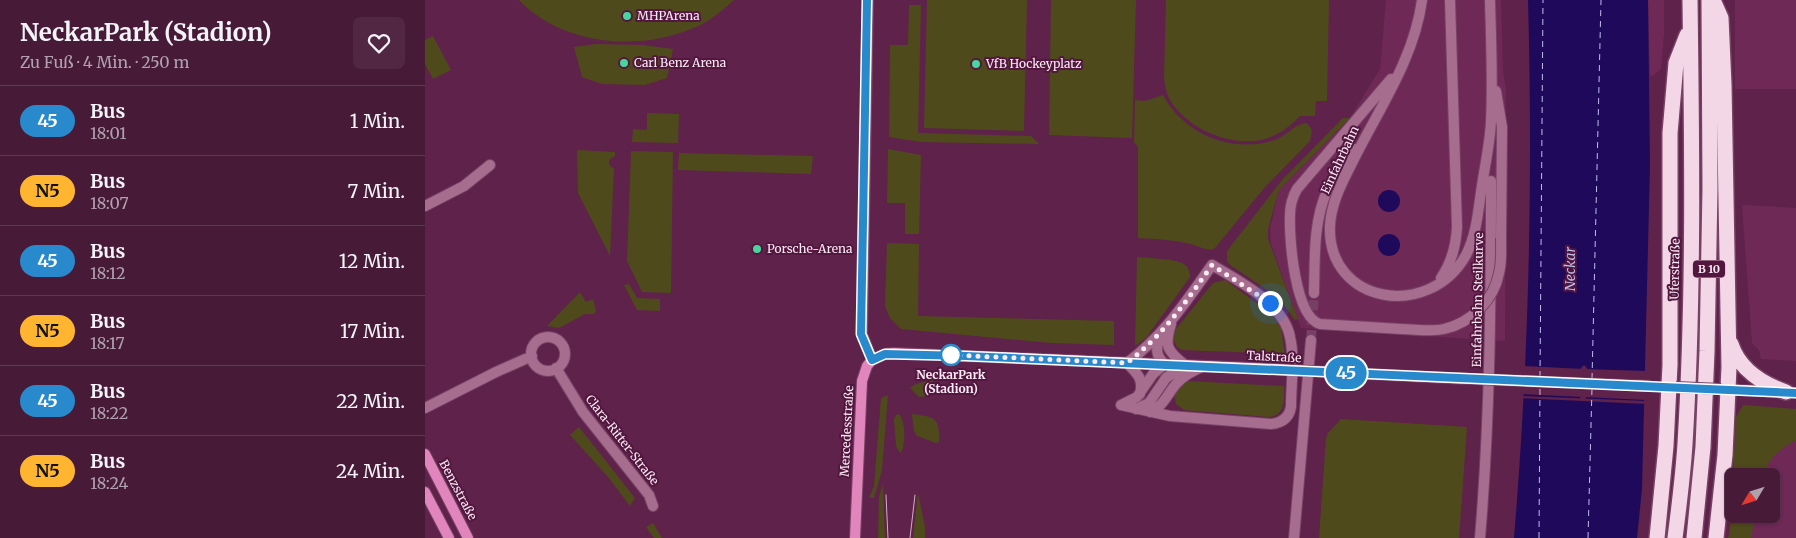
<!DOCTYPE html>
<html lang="de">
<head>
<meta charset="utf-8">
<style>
	body { margin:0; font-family:Merriweather,serif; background:#512743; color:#f1f3f6; height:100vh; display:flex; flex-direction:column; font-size:19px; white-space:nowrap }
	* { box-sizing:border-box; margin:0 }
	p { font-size:16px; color:#b0a1ae }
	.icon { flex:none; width:28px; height:28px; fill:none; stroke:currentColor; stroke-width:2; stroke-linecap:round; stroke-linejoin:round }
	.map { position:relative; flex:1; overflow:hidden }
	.panel { display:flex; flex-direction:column; background:#471a38; width:425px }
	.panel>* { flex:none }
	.badge { padding:0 10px; border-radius:16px; font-size:18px; line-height:32px }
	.needle { width:32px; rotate:232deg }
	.tools { position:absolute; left:1300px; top:468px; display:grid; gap:10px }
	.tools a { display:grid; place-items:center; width:55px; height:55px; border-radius:8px; background:#471a38; box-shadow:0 1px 4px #0004,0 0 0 1px #5f3853; font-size:25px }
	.you { position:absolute; width:25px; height:25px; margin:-12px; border:4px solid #fff; border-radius:50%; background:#1a73e8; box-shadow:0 0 0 8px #1a73e833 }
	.map>.badge { position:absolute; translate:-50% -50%; box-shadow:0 0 0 2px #fff }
	.round { display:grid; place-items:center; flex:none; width:52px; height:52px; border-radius:8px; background:#512743 }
	.headline { display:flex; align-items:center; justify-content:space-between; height:85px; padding:0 20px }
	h1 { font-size:24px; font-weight:700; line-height:38px }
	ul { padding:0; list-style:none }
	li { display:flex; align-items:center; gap:15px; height:70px; padding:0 20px; border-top:1px solid #5f3853 }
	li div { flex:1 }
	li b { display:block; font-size:19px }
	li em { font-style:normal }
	li .badge { min-width:55px; font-weight:700; text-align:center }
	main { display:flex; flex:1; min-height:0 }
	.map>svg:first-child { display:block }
	.built { fill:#6e2956 }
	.green { fill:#4f4a1c }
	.water { fill:#1f095b; fill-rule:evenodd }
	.pier { fill:#5f224a }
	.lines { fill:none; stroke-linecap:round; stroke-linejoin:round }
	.ferry { stroke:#bdbfec; stroke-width:1; stroke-dasharray:6 5; stroke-linecap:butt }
	.street-tunnel { stroke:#764064; stroke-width:10; stroke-dasharray:10 5; stroke-linecap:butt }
	.street-casing { stroke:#784265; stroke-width:12 }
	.secondary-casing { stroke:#784265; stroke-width:12 }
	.highway-casing { stroke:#784265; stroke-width:18 }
	.street { stroke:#a66d8f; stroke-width:10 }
	.secondary { stroke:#e086bd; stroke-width:10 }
	.highway { stroke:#f4d7e7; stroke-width:15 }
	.tram { stroke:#ceb1c3; stroke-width:1 }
	.street-bridge-casing { stroke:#784265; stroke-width:12; stroke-linecap:butt }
	.secondary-bridge-casing { stroke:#784265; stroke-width:12; stroke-linecap:butt }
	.street-bridge { stroke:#a66d8f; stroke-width:10 }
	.secondary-bridge { stroke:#e086bd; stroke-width:10 }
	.line-casing { stroke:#fff; stroke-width:11 }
	.line { stroke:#288acc; stroke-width:8 }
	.walk { stroke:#fbebf4; stroke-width:5; stroke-dasharray:0 9 }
	.poi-dot { fill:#48d49d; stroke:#53173f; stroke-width:2 }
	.stop-dot { fill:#fff; stroke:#288acc; stroke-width:2.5 }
	.labels { text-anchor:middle; stroke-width:4; stroke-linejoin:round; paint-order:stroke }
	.shield { fill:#53173f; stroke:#c9abbe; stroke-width:1 }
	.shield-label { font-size:11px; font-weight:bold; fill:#fbebf4 }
	.poi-label { font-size:12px; fill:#fbebf4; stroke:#53173f; text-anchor:start }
	.street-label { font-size:12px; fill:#fbebf4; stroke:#53173f }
	.stop-label { font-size:12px; font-weight:bold; fill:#fbebf4; stroke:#53173f }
	.water-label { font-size:14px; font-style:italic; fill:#bdbfec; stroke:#53173f }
</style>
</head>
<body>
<main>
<section class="panel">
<div class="headline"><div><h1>NeckarPark (Stadion)</h1><p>Zu Fuß · 4 Min. · 250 m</p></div><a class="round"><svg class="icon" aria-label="heart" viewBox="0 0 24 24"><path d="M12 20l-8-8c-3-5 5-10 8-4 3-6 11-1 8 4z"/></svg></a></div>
<ul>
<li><span class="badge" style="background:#288acc;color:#fff">45</span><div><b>Bus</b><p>18:01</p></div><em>1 Min.</em></li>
<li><span class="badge" style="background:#ffb530;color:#111">N5</span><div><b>Bus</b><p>18:07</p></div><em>7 Min.</em></li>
<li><span class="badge" style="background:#288acc;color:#fff">45</span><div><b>Bus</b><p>18:12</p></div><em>12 Min.</em></li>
<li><span class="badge" style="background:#ffb530;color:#111">N5</span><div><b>Bus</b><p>18:17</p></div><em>17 Min.</em></li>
<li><span class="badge" style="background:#288acc;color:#fff">45</span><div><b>Bus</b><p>18:22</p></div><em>22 Min.</em></li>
<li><span class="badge" style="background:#ffb530;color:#111">N5</span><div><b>Bus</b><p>18:24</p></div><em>24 Min.</em></li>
</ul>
</section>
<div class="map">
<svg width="1371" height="538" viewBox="0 0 1371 538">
	<rect width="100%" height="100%" fill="#5f224a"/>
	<!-- built -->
	<path class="built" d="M961,0H1076L1078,71L1081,89L1080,341L876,328L846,244L845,228L854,190L925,118L955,69Z
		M1223,0H1239V34L1236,69L1229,75L1225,76Z
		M1310,0H1371V89H1310Z
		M1317,205L1371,208V361L1336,359L1334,350L1327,343Z
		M1319,407L1371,409V538H1305L1309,514H1346V476H1313Z"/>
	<!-- green -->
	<path class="green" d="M94,0H309C298,10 285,21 271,27C215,52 138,46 94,0Z
		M502,0H602L599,131L499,128Z
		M626,0H711L707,138L624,135Z
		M741,0H904L902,101H891L890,116H875C865,126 854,135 840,139C807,148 762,129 745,100C741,93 740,85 739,77Z
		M484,5H496L493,133L606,136L614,144L496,142L464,137L465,45H483Z
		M8,36L26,70L8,79L0,64V40Z
		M171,44L218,45L248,49L242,78L220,85L177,84L157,77L149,47Z
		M738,95C759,135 809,155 852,139C863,135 870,123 882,123L887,130L885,141L841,186L789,249C782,251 776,247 769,245C751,240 732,239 713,238V147L709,142L710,100L720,101Z
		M222,113L254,114L253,143L207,142L208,129L222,130Z
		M918,118H925L854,190L843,229V239L873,319L870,320L854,298L805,265L802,261V251L857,180Z
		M463,149L496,155L494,234H480V203H462Z
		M152,150L190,152V156L185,159C183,163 184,167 189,168L185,256L153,193Z
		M206,151L248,152L246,293L217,292L202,261Z
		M254,153L388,156L386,174L253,170Z
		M462,243L494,244L493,316L689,321V345L626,343L476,329L465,318L460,306Z
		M712,257C723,258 749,259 757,263C763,266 765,271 765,277L721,338L710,346Z
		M800,280L848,315L856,329L860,354L757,350L752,347L748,338L751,329L788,283Z
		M204,284L212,298L235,299V311L212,310L199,285Z
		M155,292L161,302L168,299L171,311L169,314H160L134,328L122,326Z
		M508,379V389L502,396L494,397L485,388L489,385Z
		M762,381L859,386C859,399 861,415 844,417L759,410L751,404L749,394L756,384Z
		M463,395L457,470L449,498H444L449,486L456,398Z
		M1318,405L1371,409V440C1356,449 1343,457 1339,476H1309V514H1331L1326,538H1303L1305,529L1311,417Z
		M474,414C481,422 480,441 477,451L475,453L471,446L469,419L471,415Z
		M487,414C510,417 515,417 514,442L511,443L492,436L489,431Z
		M916,419L1042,427L1034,538H894L901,438L903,433Z
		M154,427L210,498L205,506L183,477L145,435Z
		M458,484L460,538H453L454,497Z
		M493,493L500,527V538H488Z
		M228,523L237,538H229L221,527Z"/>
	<!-- water -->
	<path class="water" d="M1103,0H1223L1225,165L1217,489L1212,538H1089C1104,359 1108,179 1103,0ZM1159,365L1162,368L1161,398L1158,401L1155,398L1156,368Z
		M953 201a11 11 0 1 1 22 0a11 11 0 1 1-22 0Z
		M953 245a11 11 0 1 1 22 0a11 11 0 1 1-22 0Z"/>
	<!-- pier -->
	<path class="pier" d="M1098,366L1159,369L1157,397L1096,394Z
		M1159,369L1222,371L1221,400L1158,397Z
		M1096,396L1221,401V404L1096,398Z"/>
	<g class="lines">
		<!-- ferry -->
		<path class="ferry" d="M1115,377L1118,0
			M1167,379L1176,0
			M1114,538L1115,386
			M1163,538L1167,388"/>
		<!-- street-tunnel -->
		<path class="street-tunnel" d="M886,340L889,293"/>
		<!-- street casing -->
		<g class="street-casing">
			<path id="street" d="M443,0L437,334L447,360
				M997,0C989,60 953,110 927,163C917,183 906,203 905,226C902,304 1004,321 1041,255C1051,236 1053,213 1056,192C1059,169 1065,145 1066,121C1068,81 1066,40 1065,0
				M966,79L872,189C868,196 865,207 865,215C864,239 870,317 895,324L976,329
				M1071,91L1077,127L1076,238
				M0,206L39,186L65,165
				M1016,278C1027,262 1031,246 1032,227L1025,0
				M889,293C890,259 888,222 902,191C908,175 919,162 929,149
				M106 354a17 17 0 1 1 34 0a17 17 0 1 1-34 0Z
				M131,368L158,412L224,495L228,506
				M696,405L745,416L846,424C857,423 864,418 866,407C866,384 870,359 865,337C859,304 814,281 787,265C761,302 739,335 702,363C712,373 719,379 715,394
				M696,405L712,397L728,374L740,364C730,356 731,348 735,336
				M0,408L71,372L107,356
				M711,409L724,403L741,378L760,365C742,351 739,346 746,324
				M725,412C739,406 742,394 752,383C759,375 769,370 779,366
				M869,538L886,340
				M1055,538C1065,419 1066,300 1066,181"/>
		</g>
		<!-- secondary casing -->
		<g class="secondary-casing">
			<path id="secondary" d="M902,372L1023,378
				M1297,389L1371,393
				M0,454L43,538
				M0,492L24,538
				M430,538L437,381L442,366L447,360L460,354L469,353L851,369"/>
		</g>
		<!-- highway casing -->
		<g class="highway-casing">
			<path id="highway" d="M1288,0L1296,18L1299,85L1304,367L1300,455L1291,538
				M1306,344C1314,369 1338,384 1361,392
				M1232,538L1241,446L1245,365V133L1251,63L1262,35
				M1250,538C1254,507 1258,475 1260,444C1269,296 1267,148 1265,0
				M1269,538L1278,447L1282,351L1285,189L1284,0"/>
		</g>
		<!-- street -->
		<use href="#street" class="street"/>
		<!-- secondary -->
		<use href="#secondary" class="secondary"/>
		<!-- highway -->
		<use href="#highway" class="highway"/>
		<!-- tram -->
		<path class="tram" d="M461,495L463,538
			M485,538L490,495"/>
		<!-- street-bridge casing -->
		<g class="street-bridge-casing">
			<path id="street-bridge" d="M976,329C990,329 1006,332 1019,329C1046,323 1069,300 1074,273C1077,262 1076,250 1076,238"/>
		</g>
		<!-- secondary-bridge casing -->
		<g class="secondary-bridge-casing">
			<path id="secondary-bridge" d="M851,369L902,372
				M1023,378L1226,386
				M1251,387L1296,389"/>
		</g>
		<!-- street-bridge -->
		<use href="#street-bridge" class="street-bridge"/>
		<!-- secondary-bridge -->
		<use href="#secondary-bridge" class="secondary-bridge"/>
	</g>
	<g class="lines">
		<!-- line casing -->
		<g class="line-casing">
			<path id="line" d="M442,0L436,334L447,360L460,354L541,356L1371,393"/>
		</g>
		<!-- line -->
		<use href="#line" class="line"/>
		<!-- walk -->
		<path class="walk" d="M526,355L702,363C739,334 760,303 787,265L845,303"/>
	</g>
	<!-- markers -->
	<g class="poi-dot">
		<circle cx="202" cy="16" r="5"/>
		<circle cx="199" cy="63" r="5"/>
		<circle cx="551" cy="64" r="5"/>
		<circle cx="332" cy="249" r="5"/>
	</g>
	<circle class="stop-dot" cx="526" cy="355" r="10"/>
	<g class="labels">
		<!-- shield labels -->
		<rect class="shield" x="1268" y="260.5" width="32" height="17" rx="4"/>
		<g class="shield-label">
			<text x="1284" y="273">B 10</text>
		</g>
		<!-- poi labels -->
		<g class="poi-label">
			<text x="212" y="20">MHPArena</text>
			<text x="209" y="67">Carl Benz Arena</text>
			<text x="561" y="68">VfB Hockeyplatz</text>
			<text x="342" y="253">Porsche-Arena</text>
		</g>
		<!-- street labels -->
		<g class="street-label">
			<text transform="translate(915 160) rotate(-65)" y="4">Einfahrbahn</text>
			<text transform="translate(1250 269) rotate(-89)" y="4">Uferstraße</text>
			<text transform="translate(1053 300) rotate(-89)" y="4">Einfahrbahn Steilkurve</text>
			<text transform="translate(849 357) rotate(3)" y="4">Talstraße</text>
			<text transform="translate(422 431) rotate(-87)" y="4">Mercedesstraße</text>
			<text transform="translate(197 440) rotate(52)" y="4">Clara-Ritter-Straße</text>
			<text transform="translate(33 490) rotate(62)" y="4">Benzstraße</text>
		</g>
		<!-- stop labels -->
		<g class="stop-label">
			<text x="526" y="379">NeckarPark<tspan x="526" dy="14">(Stadion)</tspan></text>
		</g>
		<!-- water labels -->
		<g class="water-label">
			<text transform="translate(1145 269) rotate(-90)" y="5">Neckar</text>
		</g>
	</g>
</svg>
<div class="tools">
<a><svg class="needle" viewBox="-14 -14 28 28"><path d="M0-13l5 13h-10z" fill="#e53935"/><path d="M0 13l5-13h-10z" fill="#b0a1ae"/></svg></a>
</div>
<div class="you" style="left:845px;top:303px"></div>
<b class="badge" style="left:921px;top:373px;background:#288acc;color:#fff">45</b>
</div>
</main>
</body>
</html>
